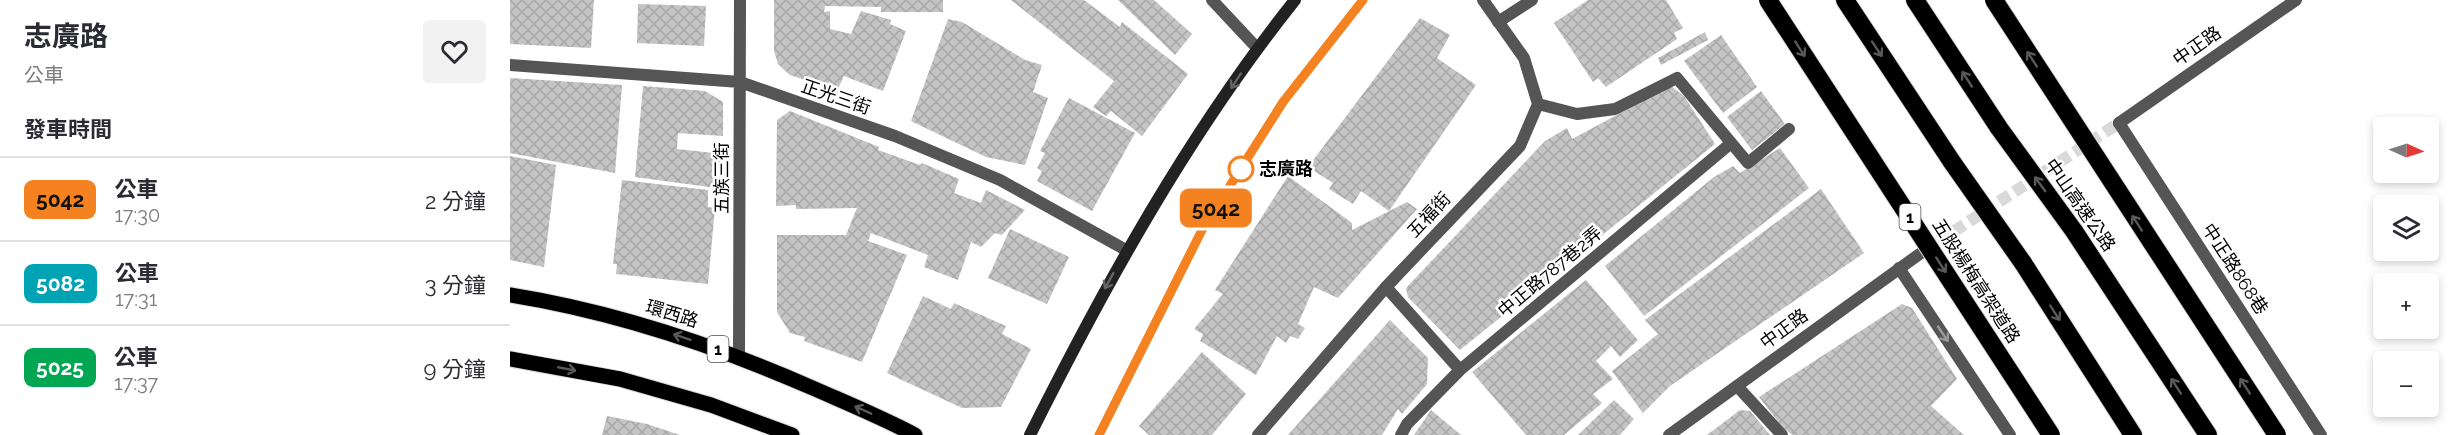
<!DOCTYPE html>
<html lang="zh-TW">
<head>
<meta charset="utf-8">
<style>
	body { margin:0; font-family:Raleway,"Noto Sans TC",sans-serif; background:#f2f2f3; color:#2b2b33; height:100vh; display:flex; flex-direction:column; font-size:22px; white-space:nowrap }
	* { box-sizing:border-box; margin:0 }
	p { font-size:20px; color:#7c7c81 }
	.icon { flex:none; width:33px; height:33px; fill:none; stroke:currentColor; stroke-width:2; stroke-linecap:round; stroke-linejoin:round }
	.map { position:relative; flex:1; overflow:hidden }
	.panel { display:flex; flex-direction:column; background:#fff; width:510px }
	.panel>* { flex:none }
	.badge { padding:0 12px; border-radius:9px; font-size:21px; line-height:39px }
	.needle { width:39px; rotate:93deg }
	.fabs { position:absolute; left:1863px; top:117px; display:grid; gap:12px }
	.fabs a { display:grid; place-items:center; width:66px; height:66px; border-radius:6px; background:#fff; box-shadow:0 3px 9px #0003; font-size:30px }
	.map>.badge { position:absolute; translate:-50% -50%; box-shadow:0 0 0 3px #fff }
	h2 { padding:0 24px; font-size:22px; line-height:54px }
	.round { display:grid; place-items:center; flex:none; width:63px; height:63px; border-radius:6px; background:#f2f2f3 }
	.overview { display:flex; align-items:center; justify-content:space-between; height:102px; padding:0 24px }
	h1 { font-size:28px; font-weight:700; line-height:45px }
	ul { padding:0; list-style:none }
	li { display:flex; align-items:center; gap:18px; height:84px; padding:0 24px; border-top:2px solid #e1e1e2 }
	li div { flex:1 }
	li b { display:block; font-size:22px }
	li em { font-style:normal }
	li .badge { min-width:66px; font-weight:700; text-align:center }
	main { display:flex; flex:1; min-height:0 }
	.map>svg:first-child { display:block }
	.building { fill:url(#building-cross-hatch) }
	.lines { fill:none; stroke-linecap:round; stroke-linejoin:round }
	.minor-tunnel { stroke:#d9d9d9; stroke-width:12; stroke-dasharray:12 6; stroke-linecap:butt }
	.primary-casing { stroke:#dbdbdb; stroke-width:17 }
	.motorway-casing { stroke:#dbdbdb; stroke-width:20 }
	.service { stroke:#555; stroke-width:12 }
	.minor { stroke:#555; stroke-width:12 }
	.secondary { stroke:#222; stroke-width:12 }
	.primary { stroke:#000; stroke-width:15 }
	.motorway { stroke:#000; stroke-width:18 }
	.motorway-bridge-casing { stroke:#dbdbdb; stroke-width:20; stroke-linecap:butt }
	.motorway-bridge { stroke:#000; stroke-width:18 }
	.oneway { stroke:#595959 }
	.oneway2 { stroke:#646464 }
	.oneway3 { stroke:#999 }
	.line-casing { stroke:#fff; stroke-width:14 }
	.line { stroke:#f58220; stroke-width:9 }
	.stop-dot { fill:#fff; stroke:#f58220; stroke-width:3 }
	.labels { text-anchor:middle; stroke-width:5; stroke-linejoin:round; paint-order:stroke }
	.shield { fill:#fff; stroke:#4c4c4c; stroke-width:1.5 }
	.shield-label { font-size:16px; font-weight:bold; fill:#000 }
	.street-label { font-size:18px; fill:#000; stroke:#fff }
	.stop-label { font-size:18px; font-weight:bold; fill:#000; stroke:#fff; text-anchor:start }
</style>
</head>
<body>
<main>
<section class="panel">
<div class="overview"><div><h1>志廣路</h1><p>公車</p></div><a class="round"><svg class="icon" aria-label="heart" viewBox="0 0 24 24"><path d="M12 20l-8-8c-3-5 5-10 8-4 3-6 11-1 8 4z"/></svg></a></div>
<h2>發車時間</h2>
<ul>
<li><span class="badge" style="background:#f58220;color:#111">5042</span><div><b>公車</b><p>17:30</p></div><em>2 分鐘</em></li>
<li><span class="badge" style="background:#00a3b4;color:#fff">5082</span><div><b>公車</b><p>17:31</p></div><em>3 分鐘</em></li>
<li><span class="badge" style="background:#00a651;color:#fff">5025</span><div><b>公車</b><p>17:37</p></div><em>9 分鐘</em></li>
</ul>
</section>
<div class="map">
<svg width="1948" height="435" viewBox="0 0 1948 435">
	<defs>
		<pattern id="building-cross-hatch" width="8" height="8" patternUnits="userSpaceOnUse" patternTransform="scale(1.5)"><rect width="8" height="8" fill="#c4c4c4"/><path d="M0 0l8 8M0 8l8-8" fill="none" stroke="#a7a7a7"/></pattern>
	</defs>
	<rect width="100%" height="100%" fill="#fff"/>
	<!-- building -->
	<path class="building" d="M0,0H84L81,48L0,44Z
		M264,0H433V12H371V7L315,6L314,12L320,11V29L341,34L351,11L381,20L380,24L396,31L373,91L334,76L327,91L280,75L268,64L264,51Z
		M501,0H574L610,27L612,22L678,74L632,136L601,111L596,116L583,107L604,81Z
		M608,0H644L682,34L665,55Z
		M1078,0H1156L1173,28L1164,33L1167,39L1096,87L1088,78L1083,82L1044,23Z
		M128,4L196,6L194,46L127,43Z
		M910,18L940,35L927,58L966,85L879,211L851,191L843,204L819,189L823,183L798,167Z
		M438,19L452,22L515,60L532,65L523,92L538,98L515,165L476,157L401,121Z
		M1195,32L1198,40L1151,65L1148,58Z
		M1211,35L1247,87L1213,113L1174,61Z
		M0,78L112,85L105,173L0,153Z
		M133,86L195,91L213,102V136L168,133L167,149L213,154L214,189L125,177Z
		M1161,86L1174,96L1205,144L950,350L898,297L896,288L1035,141L1057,128L1062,139Z
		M1251,91L1275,124L1242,150L1217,117Z
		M559,98L625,133L582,211L527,181L532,171L527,168L535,153L530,151Z
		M280,111L369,147L368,150L410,165L412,163L449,179L444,193L471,203L476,190L515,210L492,235L485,233L471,247L461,242L448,280L414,267L418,255L361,233L358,241L397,255L352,362L294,341L295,337L280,333L267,312V235H336L347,208L286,209V205L266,206L267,120Z
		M1270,148L1299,188L1134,316L1095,266L1204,177L1223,166L1230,173Z
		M0,156L46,165L34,267L0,260Z
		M778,176L842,223V230L897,202L907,209L828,298L804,287L788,324L795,328L788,339L780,336L776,343L767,336L746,375L690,341L693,334L684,329L713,294L705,290Z
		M112,180L198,190V207L205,208L198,284L106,274L107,264H103Z
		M1311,189L1354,253L1160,386L1133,413L1102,371L1148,334L1135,320Z
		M500,229L559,257L537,304L478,278Z
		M1076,280L1128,340L1110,357L1101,346L1086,361L1103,379L1083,394L1092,403L1054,435H1016L962,372Z
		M413,296L441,309L444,303L496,326L492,334L521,349L491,407L452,408L377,373Z
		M1392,304L1402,308L1447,379L1421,406L1454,435H1283L1274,429L1249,397Z
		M880,320L918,358L917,384L892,414L888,409L872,435H778Z
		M692,352L736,394L702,435H639L629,426Z
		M1104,400L1124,419L1110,435H1068Z
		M921,410L951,435H904Z
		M1230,410L1240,411L1260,435H1197Z
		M97,416L137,424L170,435H92Z"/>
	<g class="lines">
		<!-- minor-tunnel -->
		<path class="minor-tunnel" d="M1414,251L1609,123"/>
		<!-- primary casing -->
		<g class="primary-casing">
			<path id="primary" d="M0,295C106,312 207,346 305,389C339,404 373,418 405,435
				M0,359L110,379L201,405L282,435"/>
		</g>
		<!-- motorway casing -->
		<g class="motorway-casing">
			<path id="motorway" d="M1335,0L1442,162
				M1405,0L1489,128
				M1564,231L1698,435
				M1513,263L1623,435"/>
		</g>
		<!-- service -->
		<path class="service" d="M702,0L747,48
			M988,22L1022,0
			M0,65L230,82L385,136L490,180L616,250
			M1028,104L1067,114L1105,109L1167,78L1238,163L1279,129
			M1609,123L1811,435
			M1389,268L1500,435
			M876,287L950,370
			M229,356L230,0
			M1227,386L1272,435
			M891,435L897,424L950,370L1220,144"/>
		<!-- minor -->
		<path class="minor" d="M1609,123L1786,0
			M748,435L876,287L1010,146L1028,104L1014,58L973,0
			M1159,435L1411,253"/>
		<!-- secondary -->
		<path class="secondary" d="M520,435C596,283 679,133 785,0
			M589,435L692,230L773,102L853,0"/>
		<!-- primary -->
		<use href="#primary" class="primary"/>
		<!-- motorway -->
		<use href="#motorway" class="motorway"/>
		<!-- motorway-bridge casing -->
		<g class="motorway-bridge-casing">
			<path id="motorway-bridge" d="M1258,0L1541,435
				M1484,0L1767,435
				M1489,128L1564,231
				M1442,162L1513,263"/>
		</g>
		<!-- motorway-bridge -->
		<use href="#motorway-bridge" class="motorway-bridge"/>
	</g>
	<!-- one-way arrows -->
	<defs><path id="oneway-shaft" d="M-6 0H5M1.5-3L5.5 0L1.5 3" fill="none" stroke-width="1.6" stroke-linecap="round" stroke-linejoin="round" transform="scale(1.5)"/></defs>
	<g class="oneway">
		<use href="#oneway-shaft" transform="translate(1290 49) rotate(57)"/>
		<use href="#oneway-shaft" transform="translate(1367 49) rotate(56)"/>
		<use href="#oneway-shaft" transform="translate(1522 59) rotate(-123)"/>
		<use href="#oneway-shaft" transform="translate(1457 79) rotate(-123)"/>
		<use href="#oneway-shaft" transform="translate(1530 184) rotate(-126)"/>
		<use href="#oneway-shaft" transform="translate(1627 223) rotate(-123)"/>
		<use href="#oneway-shaft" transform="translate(1431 265) rotate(57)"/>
		<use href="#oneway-shaft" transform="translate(1545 313) rotate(57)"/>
		<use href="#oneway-shaft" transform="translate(172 337) rotate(-162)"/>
		<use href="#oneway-shaft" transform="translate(57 369) rotate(11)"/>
		<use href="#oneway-shaft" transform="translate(1666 386) rotate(-123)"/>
		<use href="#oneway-shaft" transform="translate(1735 386) rotate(-123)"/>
		<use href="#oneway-shaft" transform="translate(353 410) rotate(-156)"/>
	</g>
	<g class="oneway2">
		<use href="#oneway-shaft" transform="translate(726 81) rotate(123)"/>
		<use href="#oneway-shaft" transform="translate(599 281) rotate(119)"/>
	</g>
	<use class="oneway3" href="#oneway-shaft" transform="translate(1433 334) rotate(56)"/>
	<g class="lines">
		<!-- line casing -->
		<g class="line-casing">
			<path id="line" d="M589,435L692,230L773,102L853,0"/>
		</g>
		<!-- line -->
		<use href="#line" class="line"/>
	</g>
	<!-- markers -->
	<circle class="stop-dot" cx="731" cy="169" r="12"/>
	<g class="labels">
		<!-- shield labels -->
		<g class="shield">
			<rect x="1389.5" y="204" width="21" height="26" rx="4.5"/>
			<rect x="197.5" y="336" width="21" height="26" rx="4.5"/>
		</g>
		<g class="shield-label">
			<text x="1400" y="223">1</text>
			<text x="208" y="355">1</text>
		</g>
		<!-- street labels -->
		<g class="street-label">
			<text transform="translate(1687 46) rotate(-35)" y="6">中正路</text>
			<text transform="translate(326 97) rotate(19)" y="6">正光三街</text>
			<text transform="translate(212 178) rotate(-90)" y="6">五族三街</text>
			<text transform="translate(1570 205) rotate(55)" y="6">中山高速公路</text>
			<text transform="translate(919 215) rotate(-47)" y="6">五福街</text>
			<text transform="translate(1725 269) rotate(57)" y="6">中正路868巷</text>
			<text transform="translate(1040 272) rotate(-40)" y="6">中正路787巷2弄</text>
			<text transform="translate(1466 281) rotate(57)" y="6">五股楊梅高架道路</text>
			<text transform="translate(162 314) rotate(17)" y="6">環西路</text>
			<text transform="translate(1274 329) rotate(-36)" y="6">中正路</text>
		</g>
		<!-- stop labels -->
		<g class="stop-label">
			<text x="749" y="175">志廣路</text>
		</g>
	</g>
</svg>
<div class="fabs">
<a><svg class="needle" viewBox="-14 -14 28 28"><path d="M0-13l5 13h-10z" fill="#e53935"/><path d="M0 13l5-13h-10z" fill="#7c7c81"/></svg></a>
<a><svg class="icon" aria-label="layers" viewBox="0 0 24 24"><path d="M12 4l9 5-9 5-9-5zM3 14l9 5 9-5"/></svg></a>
<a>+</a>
<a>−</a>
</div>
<b class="badge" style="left:706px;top:208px;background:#f58220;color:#111">5042</b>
</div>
</main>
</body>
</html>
